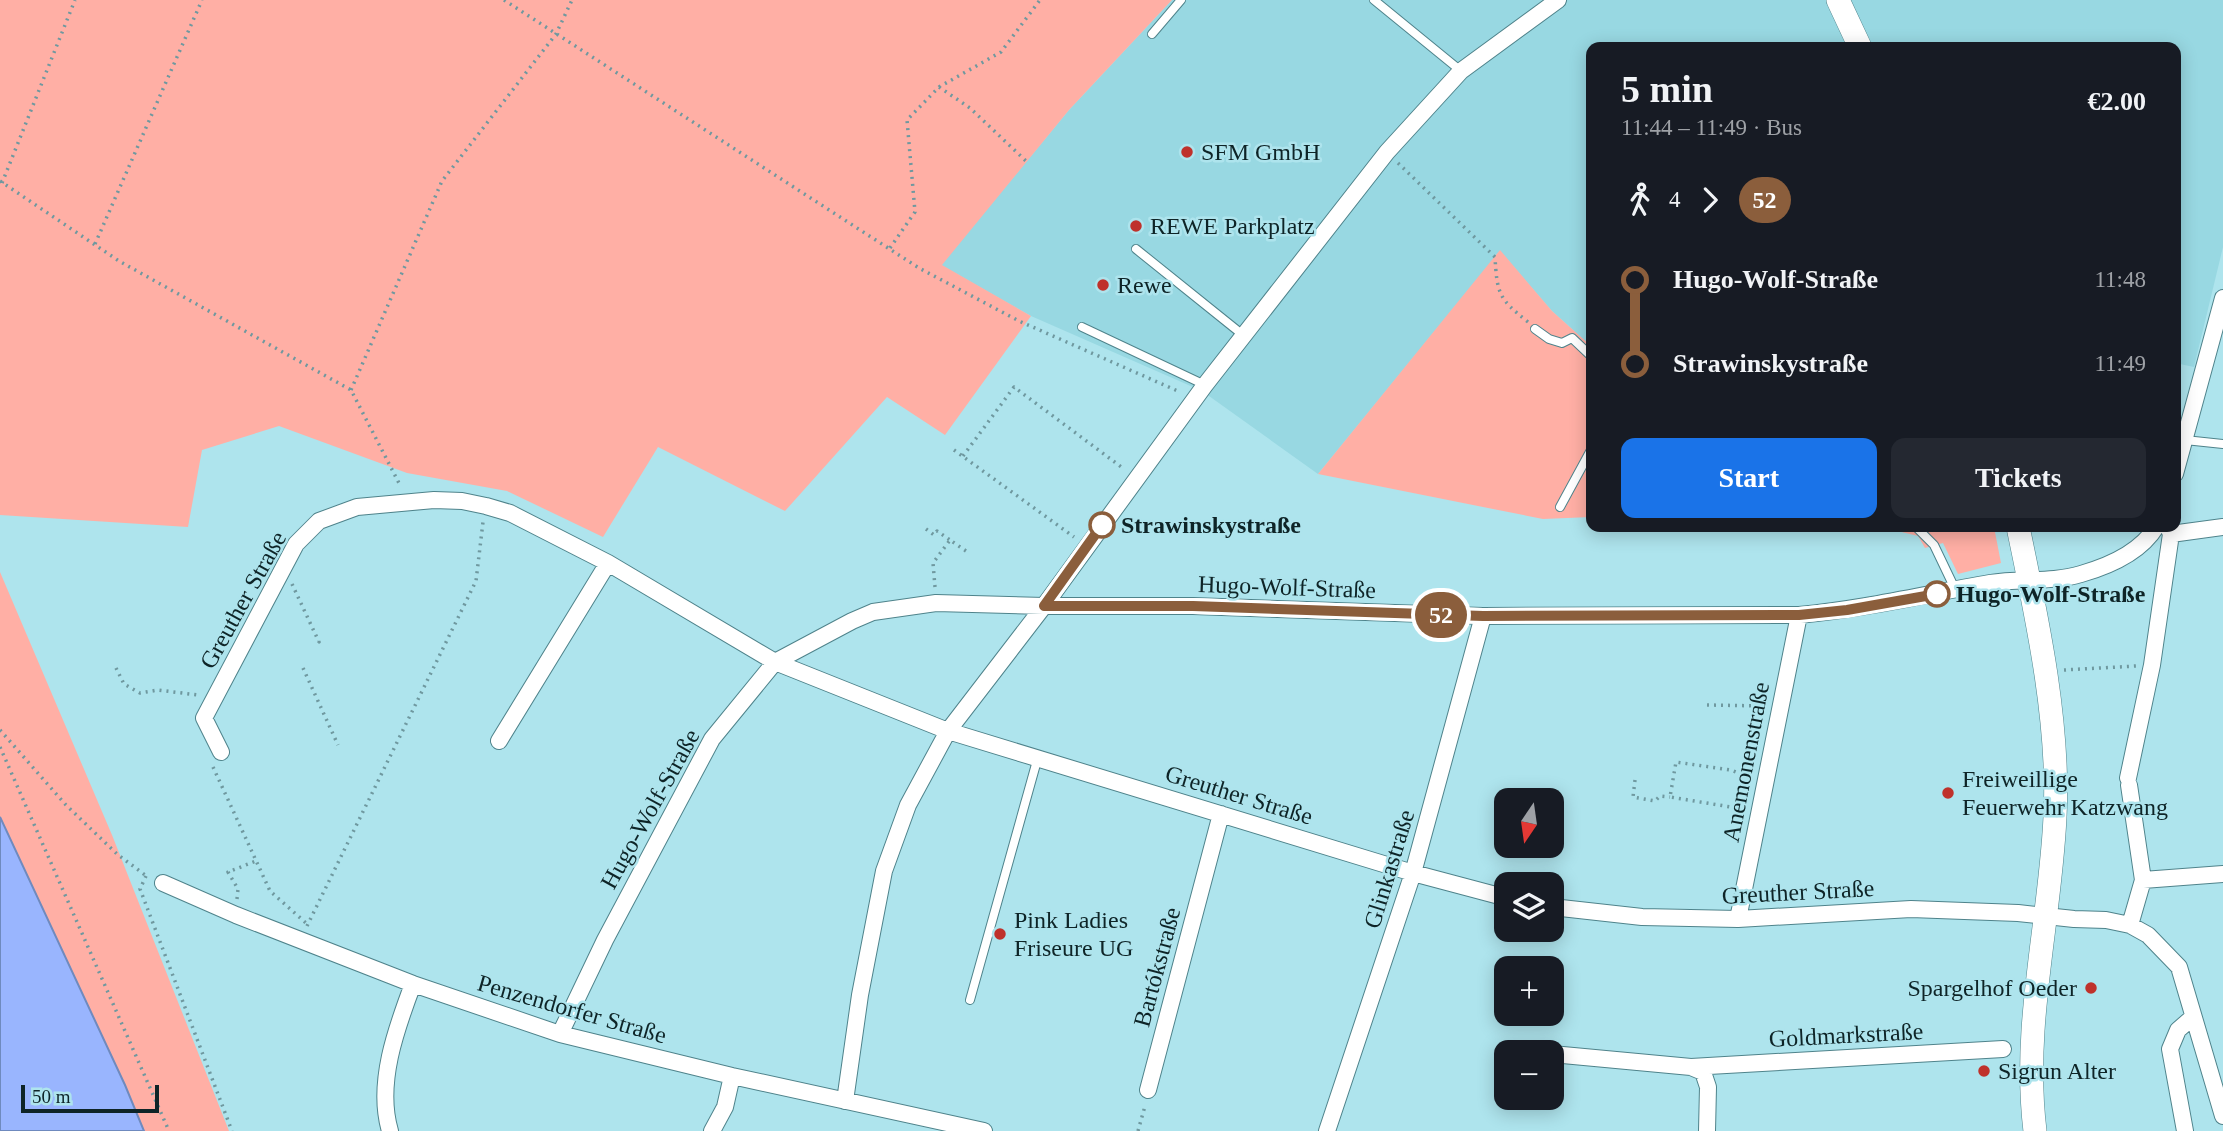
<!DOCTYPE html>
<html lang="en">
<head>
<meta charset="utf-8">
<style>
	body { margin:0; font-family:Georgia,serif; background:#242831; color:#f1f3f6; height:100vh; display:flex; flex-direction:column; font-size:26px; white-space:nowrap }
	* { box-sizing:border-box; margin:0 }
	p { font-size:23px; color:#9ea1a6 }
	.icon { flex:none; width:38px; height:38px; fill:none; stroke:currentColor; stroke-width:2; stroke-linecap:round; stroke-linejoin:round }
	.map { position:relative; flex:1; overflow:hidden }
	.details { position:absolute; left:1586px; top:42px; width:595px; height:490px; display:flex; flex-direction:column; background:#171b24; border-radius:14px; box-shadow:0 4px 18px #0003 }
	.details>* { flex:none }
	.badge { padding:0 14px; border-radius:23px; font-size:24px; line-height:46px }
	.needle { width:46px; rotate:193deg }
	.fabs { position:absolute; left:1494px; top:788px; display:grid; gap:14px }
	.fabs a { display:grid; place-items:center; width:70px; height:70px; border-radius:14px; background:#171b24; box-shadow:0 4px 18px #0003; font-size:35px }
	.scale { position:absolute; left:21px; bottom:18px; width:138px; box-sizing:border-box; padding-left:7px; border:4px solid #0e2427; border-top:0; font-size:19px; line-height:24px; white-space:nowrap; color:#0e2427; -webkit-text-stroke:5px #aee4ed; paint-order:stroke }
	.map>.badge { position:absolute; translate:-50% -50%; box-shadow:0 0 0 4px #fff }
	.legs { display:flex; align-items:center; gap:10px; height:77px; padding:0 35px; font-size:23px }
	.legs p { margin-inline-start:auto }
	.head { display:flex; align-items:center; justify-content:space-between; height:119px; padding:0 35px }
	h1 { font-size:38px; font-weight:700; line-height:52px }
	.action { display:flex; gap:14px; margin-top:auto; padding:14px 35px }
	.action a { flex:1; height:80px; border-radius:14px; background:#1a73e8; color:#fff; font-size:28px; font-weight:700; line-height:80px; text-align:center }
	.action a+a { background:#242831; color:#f1f3f6 }
	ul { padding:0 35px; list-style:none }
	li { display:flex; align-items:center; gap:24px; height:84px; font-size:26px }
	li i { display:grid; place-items:center; width:10px; height:100%; margin:0 9px; background:currentColor }
	li i::after { content:''; width:18px; height:18px; margin:-9px; border:5px solid; border-radius:50%; background:#171b24 }
	li p { margin-inline-start:auto }
	li:first-child i { background:linear-gradient(#0000 50%,currentColor 0) }
	li:last-child i { background:linear-gradient(currentColor 50%,#0000 0) }
	.map>svg:first-child { display:block }
	.built { fill:#98d8e2 }
	.green { fill:#ffafa5 }
	.water { fill:#99b5fe; stroke:#6f8abe; stroke-width:2 }
	.lines { fill:none; stroke-linecap:round; stroke-linejoin:round }
	.lane-casing { stroke:#4f838b; stroke-width:10 }
	.street-casing { stroke:#4f838b; stroke-width:18 }
	.secondary-casing { stroke:#4f838b; stroke-width:24 }
	.path { stroke:#6f989f; stroke-width:3.5; stroke-dasharray:2 5; stroke-linecap:butt }
	.lane { stroke:#fff; stroke-width:8 }
	.street { stroke:#fff; stroke-width:16 }
	.secondary { stroke:#fff; stroke-width:23 }
	.line-1-casing { stroke:#fff; stroke-width:16 }
	.line-1 { stroke:#8b5e3c; stroke-width:10 }
	.poi-dot { fill:#bf312b; stroke:#aee4ed; stroke-width:2.5 }
	.stop-1-dot { fill:#fff; stroke:#8b5e3c; stroke-width:3.5 }
	.labels { text-anchor:middle; stroke-width:5; stroke-linejoin:round; paint-order:stroke }
	.poi-label { font-size:24px; fill:#0e2427; stroke:#aee4ed; text-anchor:start }
	.stop-label { font-size:24px; font-weight:bold; fill:#0e2427; stroke:#aee4ed; text-anchor:start }
	.street-label { font-size:24px; fill:#0e2427; stroke:#aee4ed }
</style>
</head>
<body>
<div class="map">
<svg width="2223" height="1131" viewBox="0 0 2223 1131">
	<rect width="100%" height="100%" fill="#aee4ed"/>
	<!-- built -->
	<path class="built" d="M1172,0H2223V247L2194,367L2175,363V47H1591V346L1552,311L1500,251L1318,474L1202,391L1031,316L941,265L1069,110Z"/>
	<!-- green -->
	<path class="green" d="M0,0H1172L1069,110L942,265L1031,316L945,435L887,397L785,511L658,447L603,537L507,491L407,473L279,426L202,450L188,527L0,515Z
		M1500,250L1552,311L1591,346V517L1543,519L1318,474Z
		M1881,527H1994L2001,563L1958,574L1943,543L1925,548L1918,536Z
		M0,572L112,835L229,1131H144L125,1085L0,817Z"/>
	<!-- water -->
	<path class="water" d="M0,817L125,1085L144,1131H0Z"/>
	<g class="lines">
		<!-- lane casing -->
		<g class="lane-casing">
			<path id="lane" d="M1374,0L1461,71
				M1152,34L1181,0
				M1136,249L1243,335
				M1082,327L1205,385
				M1535,329L1549,339L1562,343L1572,338L1591,356
				M2185,440L2223,444
				M1560,507L1591,450
				M1916,527L1934,545L1956,591
				M970,1000L1038,757"/>
		</g>
		<!-- street casing -->
		<g class="street-casing">
			<path id="street" d="M2175,474L2223,298
				M2171,534L2223,527
				M499,741L608,563
				M221,752L204,718L296,544L319,521L357,507L434,500L462,501L486,506L510,513L608,563L775,662L948,731L1413,873L1507,898
				M2128,778L2152,665L2171,534L2168,527
				M2129,785L2143,880L2130,925
				M2143,880L2223,874
				M163,883L236,915L413,984L560,1034L732,1076L984,1131
				M1552,907L1642,917L1738,919L1911,909L2018,913L2074,919L2106,920L2130,925L2148,935L2179,967L2223,1116
				M1738,919L1799,615
				M560,1034L605,940L712,739L775,662L852,621L873,612L936,603L1044,606H1193L1483,616L1799,615C1864,609 1926,594 1990,583C2020,578 2051,583 2081,574C2109,566 2140,553 2156,527
				M1552,1054L1691,1067L1703,1072L1708,1087L1707,1131
				M1691,1067L2003,1049
				M1148,1090L1221,814
				M845,1101L860,995L884,871L908,805L948,731L1044,606L1205,385L1387,152L1461,71L1558,0
				M390,1131C376,1084 396,1029 413,984
				M712,1131L725,1107L732,1076
				M1327,1131L1413,873L1483,616
				M2185,1131L2170,1049L2178,1030L2193,1017"/>
		</g>
		<!-- secondary casing -->
		<g class="secondary-casing">
			<path id="secondary" d="M1838,0L1860,47
				M2018,527C2037,618 2060,724 2055,817C2050,923 2022,1025 2035,1131"/>
		</g>
		<!-- path -->
		<path class="path" d="M504,0L919,268L1019,321L1180,392
			M939,87L970,108L1026,161
			M1398,163L1495,257C1497,294 1499,299 1528,322
			M0,181L119,261L351,390L401,487
			M2,183L75,0
			M95,244L202,0
			M890,248L915,212L907,120L939,87L1001,52L1040,0
			M351,390L442,181L556,34L572,0
			M954,450L1074,537
			M963,456L1014,387L1124,469
			M926,529L934,535L937,531L950,540
			M292,584L319,642L314,644
			M935,587L933,563L950,540L966,551
			M116,668L124,684L140,693L158,690L198,695
			M303,668L338,745
			M2064,670L2136,666
			M1707,705L1764,706
			M0,730L66,805L117,854L145,875
			M0,747L169,1131
			M213,767L270,891L306,923
			M1635,780L1633,797L1655,801L1660,796L1670,797
			M1743,809L1670,797L1676,762L1731,770L1749,777
			M146,876L140,889L232,1131
			M237,899L238,889L228,872L256,861
			M307,926L476,581L483,522
			M1138,1131L1145,1106"/>
		<!-- lane -->
		<use href="#lane" class="lane"/>
		<!-- street -->
		<use href="#street" class="street"/>
		<!-- secondary -->
		<use href="#secondary" class="secondary"/>
	</g>
	<g class="lines">
		<!-- line-1 casing -->
		<g class="line-1-casing">
			<path id="line-1" d="M1102,525L1044,606H1193L1483,616L1799,615L1847,610L1937,594"/>
		</g>
		<!-- line-1 -->
		<use href="#line-1" class="line-1"/>
	</g>
	<!-- markers -->
	<g class="poi-dot">
		<circle cx="1187" cy="152" r="7"/>
		<circle cx="1136" cy="226" r="7"/>
		<circle cx="1103" cy="285" r="7"/>
		<circle cx="1948" cy="793" r="7"/>
		<circle cx="1000" cy="934" r="7"/>
		<circle cx="2091" cy="988" r="7"/>
		<circle cx="1984" cy="1071" r="7"/>
	</g>
	<g class="stop-1-dot">
		<circle cx="1102" cy="525" r="12"/>
		<circle cx="1937" cy="594" r="12"/>
	</g>
	<g class="labels">
		<!-- poi labels -->
		<g class="poi-label">
			<text x="1201" y="160">SFM GmbH</text>
			<text x="1150" y="234">REWE Parkplatz</text>
			<text x="1117" y="293">Rewe</text>
			<text x="1962" y="787">Freiweillige<tspan x="1962" dy="28">Feuerwehr Katzwang</tspan></text>
			<text x="1014" y="928">Pink Ladies<tspan x="1014" dy="28">Friseure UG</tspan></text>
			<text x="2077" y="996" text-anchor="end">Spargelhof Oeder</text>
			<text x="1998" y="1079">Sigrun Alter</text>
		</g>
		<!-- stop labels -->
		<g class="stop-label">
			<text x="1121" y="533">Strawinskystraße</text>
			<text x="1956" y="602">Hugo-Wolf-Straße</text>
		</g>
		<!-- street labels -->
		<g class="street-label">
			<text transform="translate(1287 587) rotate(2)" y="8">Hugo-Wolf-Straße</text>
			<text transform="translate(243 600) rotate(-61)" y="8">Greuther Straße</text>
			<text transform="translate(1746 762) rotate(-79)" y="8">Anemonenstraße</text>
			<text transform="translate(1239 795) rotate(17)" y="8">Greuther Straße</text>
			<text transform="translate(650 809) rotate(-61)" y="8">Hugo-Wolf-Straße</text>
			<text transform="translate(1389 869) rotate(-73)" y="8">Glinkastraße</text>
			<text transform="translate(1798 892) rotate(-3)" y="8">Greuther Straße</text>
			<text transform="translate(1157 967) rotate(-75)" y="8">Bartókstraße</text>
			<text transform="translate(572 1009) rotate(16)" y="8">Penzendorfer Straße</text>
			<text transform="translate(1846 1035) rotate(-3)" y="8">Goldmarkstraße</text>
		</g>
	</g>
</svg>
<div class="fabs">
<a><svg class="needle" viewBox="-14 -14 28 28"><path d="M0-13l5 13h-10z" fill="#e53935"/><path d="M0 13l5-13h-10z" fill="#9ea1a6"/></svg></a>
<a><svg class="icon" aria-label="layers" viewBox="0 0 24 24"><path d="M12 4l9 5-9 5-9-5zM3 14l9 5 9-5"/></svg></a>
<a>+</a>
<a>−</a>
</div>
<div class="scale">50 m</div>
<b class="badge" style="left:1441px;top:615px;background:#8b5e3c;color:#fff">52</b>
<section class="details">
<div class="head"><div><h1>5 min</h1><p>11:44 – 11:49 · Bus</p></div><b>€2.00</b></div>
<div class="legs"><svg class="icon" aria-label="walk" viewBox="0 0 24 24"><circle cx="13" cy="4" r="2"/><path d="M13 8l-2 6 4 7M11 14l-3 7M7 12l3-4h3l4 4"/></svg>4<svg class="icon" aria-label="forward" viewBox="0 0 24 24"><path d="M9 5l7 7-7 7"/></svg><b class="badge" style="background:#8b5e3c;color:#fff">52</b></div>
<ul>
<li><i style="color:#8b5e3c"></i><b>Hugo-Wolf-Straße</b><p>11:48</p></li>
<li><i style="color:#8b5e3c"></i><b>Strawinskystraße</b><p>11:49</p></li>
</ul>
<div class="action"><a>Start</a><a>Tickets</a></div>
</section>
</div>
</body>
</html>
